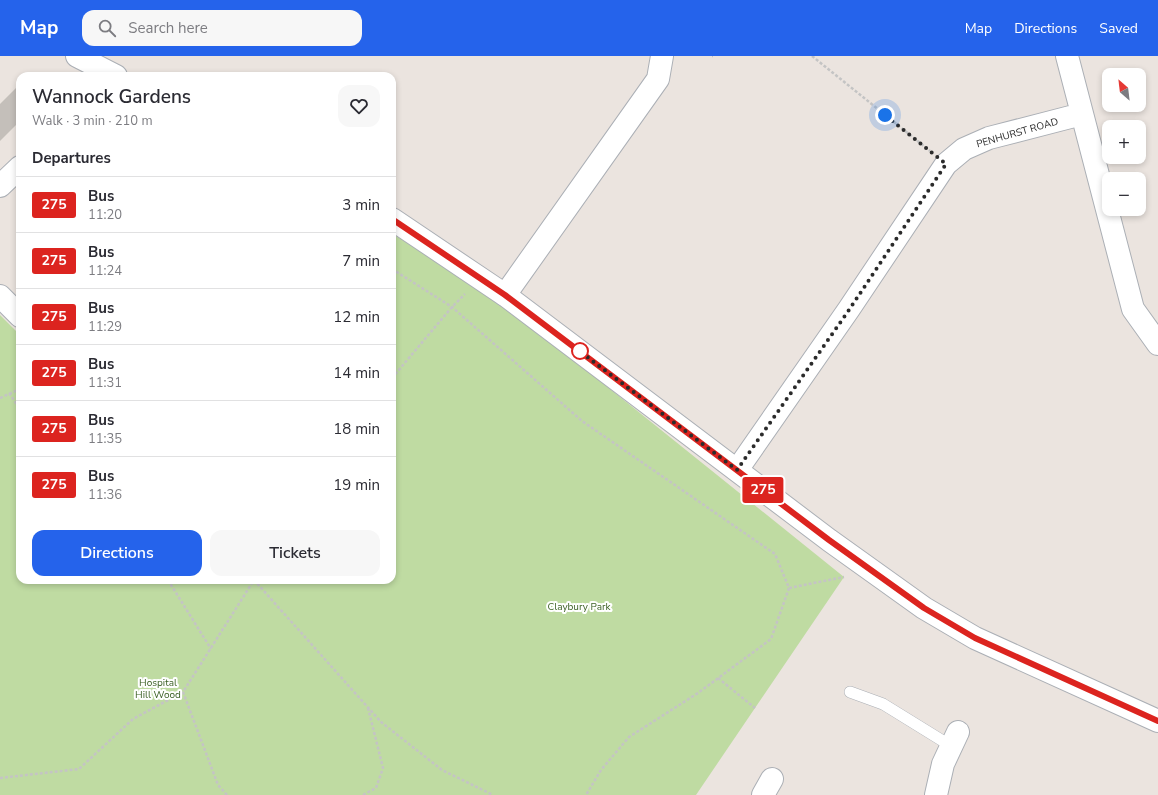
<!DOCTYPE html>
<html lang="en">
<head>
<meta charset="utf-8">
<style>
	body { margin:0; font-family:"Nunito Sans",sans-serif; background:#f7f7f7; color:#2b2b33; height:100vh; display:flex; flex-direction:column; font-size:15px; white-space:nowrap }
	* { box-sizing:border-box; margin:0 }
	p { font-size:13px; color:#7c7c81 }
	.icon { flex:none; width:22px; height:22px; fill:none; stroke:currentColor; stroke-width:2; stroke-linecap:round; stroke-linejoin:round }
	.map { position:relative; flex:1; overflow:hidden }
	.panel { position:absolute; left:16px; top:16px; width:380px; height:512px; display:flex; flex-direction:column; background:#fff; border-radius:12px; box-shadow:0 2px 6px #0003 }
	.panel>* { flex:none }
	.badge { padding:0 8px; border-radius:3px; font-size:14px; line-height:26px }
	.needle { width:26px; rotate:332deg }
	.fabs { position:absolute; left:1102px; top:12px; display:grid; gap:8px }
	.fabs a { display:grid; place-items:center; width:44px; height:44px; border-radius:8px; background:#fff; box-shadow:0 2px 6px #0003; font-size:20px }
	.you { position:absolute; width:20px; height:20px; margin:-10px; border:3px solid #fff; border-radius:50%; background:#1a73e8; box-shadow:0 0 0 6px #1a73e833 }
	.map>.badge { position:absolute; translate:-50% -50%; box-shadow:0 0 0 2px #fff }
	h2 { padding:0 16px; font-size:15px; line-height:36px }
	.round { display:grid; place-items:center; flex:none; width:42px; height:42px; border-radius:12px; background:#f7f7f7 }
	.head { display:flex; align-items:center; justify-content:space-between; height:68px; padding:0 16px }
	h1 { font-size:19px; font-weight:600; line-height:30px }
	.button { display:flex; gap:8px; margin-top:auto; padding:8px 16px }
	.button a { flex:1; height:46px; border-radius:12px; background:#2563eb; color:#fff; font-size:16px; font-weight:600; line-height:46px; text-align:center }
	.button a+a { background:#f7f7f7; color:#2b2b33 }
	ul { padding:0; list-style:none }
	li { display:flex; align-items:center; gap:12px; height:56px; padding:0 16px; border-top:1px solid #e1e1e2 }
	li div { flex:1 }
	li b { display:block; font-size:15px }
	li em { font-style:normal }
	li .badge { min-width:44px; font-weight:700; text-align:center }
	header { display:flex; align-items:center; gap:24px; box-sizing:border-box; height:56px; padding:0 20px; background:#2563eb; color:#fff }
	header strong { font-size:19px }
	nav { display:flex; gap:22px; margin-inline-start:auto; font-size:14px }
	.search { width:280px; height:36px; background:#f7f7f7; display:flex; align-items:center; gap:10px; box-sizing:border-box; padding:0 14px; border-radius:12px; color:#7c7c81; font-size:15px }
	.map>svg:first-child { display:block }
	.green { fill:#bfdba2 }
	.building { fill:#c4bfba }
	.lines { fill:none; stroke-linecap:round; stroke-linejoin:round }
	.service-casing { stroke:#abafb5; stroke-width:12 }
	.minor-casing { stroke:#abafb5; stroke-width:24 }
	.tertiary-casing { stroke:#abafb5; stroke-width:24 }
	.path { stroke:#c4c4c4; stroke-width:2.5; stroke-dasharray:3 2; stroke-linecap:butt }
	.service { stroke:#fff; stroke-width:11 }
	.minor { stroke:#fff; stroke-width:22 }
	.tertiary { stroke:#fff; stroke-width:22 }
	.line-casing { stroke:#fff; stroke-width:9 }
	.line { stroke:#dc241f; stroke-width:6 }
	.walk { stroke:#2b2b2b; stroke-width:4; stroke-dasharray:0 7.2 }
	.stop-dot { fill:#fff; stroke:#dc241f; stroke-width:2 }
	.labels { text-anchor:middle; stroke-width:4; stroke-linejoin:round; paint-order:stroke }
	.street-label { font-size:10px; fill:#2b2b2b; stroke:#fff }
	.park-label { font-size:10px; fill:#3a5f23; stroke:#fff }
</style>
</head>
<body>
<header>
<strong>Map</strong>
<div class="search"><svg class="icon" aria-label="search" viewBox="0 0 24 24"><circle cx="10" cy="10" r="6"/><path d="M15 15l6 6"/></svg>Search here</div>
<nav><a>Map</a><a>Directions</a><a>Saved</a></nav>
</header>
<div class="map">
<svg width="1158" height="739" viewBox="0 0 1158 739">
	<rect width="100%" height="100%" fill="#ebe4df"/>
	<!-- green -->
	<path class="green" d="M392,178L477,226L844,521L696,739H0V259L20,279V524H392Z"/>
	<!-- building -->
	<path class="building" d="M20,28V65L0,85V48Z"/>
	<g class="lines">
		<!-- service casing -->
		<g class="service-casing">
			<path id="service" d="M850,636L883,648L951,690"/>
		</g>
		<!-- minor casing -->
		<g class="minor-casing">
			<path id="minor" d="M1067,0L1133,253L1158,288
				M0,130L20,111
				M505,239L658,23L662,0
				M0,240L20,260
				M737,414L849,253L946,108L964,93L989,82L1082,58
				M763,739L772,723
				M936,739L943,708L958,676"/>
		</g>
		<!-- tertiary casing -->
		<g class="tertiary-casing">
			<path id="tertiary" d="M77,0L116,20
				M392,163L505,239L829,484L924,552L975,582L1158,665"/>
		</g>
		<!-- path -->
		<path class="path" d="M712,0H713
			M812,0L930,95
			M392,213L452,251L582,365L775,498L789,532L771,583L698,637L629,681L601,714L586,739
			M392,322L452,251L465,238
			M9,337L20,353
			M0,342L20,333
			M168,524L211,593
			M254,524L381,666L442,714L493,739
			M789,532L844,521
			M718,622L755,652
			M0,722L79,713L133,663L183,636
			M227,739L218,729L183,636L254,524
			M363,739L376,732L383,712L368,652"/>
		<!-- service -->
		<use href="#service" class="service"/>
		<!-- minor -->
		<use href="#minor" class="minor"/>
		<!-- tertiary -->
		<use href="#tertiary" class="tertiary"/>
	</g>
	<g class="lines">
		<!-- line casing -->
		<g class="line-casing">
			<path id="line" d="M392,163L505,239L829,484L924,552L975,582L1158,665"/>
		</g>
		<!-- line -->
		<use href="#line" class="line"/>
		<!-- walk -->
		<path class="walk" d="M580,295L578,294L737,414L849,254L946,108L885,59"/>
	</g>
	<!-- markers -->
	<circle class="stop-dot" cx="580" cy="295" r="8"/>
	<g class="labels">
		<!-- street labels -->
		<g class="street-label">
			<text transform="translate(1017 76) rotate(-16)" y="4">PENHURST ROAD</text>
		</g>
		<!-- park labels -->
		<g class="park-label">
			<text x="579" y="554">Claybury Park</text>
			<text x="158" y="630">Hospital<tspan x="158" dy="12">Hill Wood</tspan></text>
		</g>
	</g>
</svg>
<div class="fabs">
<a><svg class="needle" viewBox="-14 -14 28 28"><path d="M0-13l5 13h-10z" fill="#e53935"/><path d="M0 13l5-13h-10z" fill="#7c7c81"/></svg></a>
<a>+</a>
<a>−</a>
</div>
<div class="you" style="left:885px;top:59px"></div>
<b class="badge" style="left:763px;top:434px;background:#dc241f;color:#fff">275</b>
<section class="panel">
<div class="head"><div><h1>Wannock Gardens</h1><p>Walk · 3 min · 210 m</p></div><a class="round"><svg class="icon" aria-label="heart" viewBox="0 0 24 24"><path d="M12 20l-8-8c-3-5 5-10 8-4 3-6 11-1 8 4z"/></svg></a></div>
<h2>Departures</h2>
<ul>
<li><span class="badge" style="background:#dc241f;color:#fff">275</span><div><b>Bus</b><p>11:20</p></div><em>3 min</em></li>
<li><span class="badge" style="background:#dc241f;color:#fff">275</span><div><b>Bus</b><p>11:24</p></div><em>7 min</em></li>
<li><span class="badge" style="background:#dc241f;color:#fff">275</span><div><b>Bus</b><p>11:29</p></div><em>12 min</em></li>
<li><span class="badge" style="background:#dc241f;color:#fff">275</span><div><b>Bus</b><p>11:31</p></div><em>14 min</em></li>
<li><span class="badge" style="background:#dc241f;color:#fff">275</span><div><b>Bus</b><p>11:35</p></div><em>18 min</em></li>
<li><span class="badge" style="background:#dc241f;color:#fff">275</span><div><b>Bus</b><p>11:36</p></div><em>19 min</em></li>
</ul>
<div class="button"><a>Directions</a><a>Tickets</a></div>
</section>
</div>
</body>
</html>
